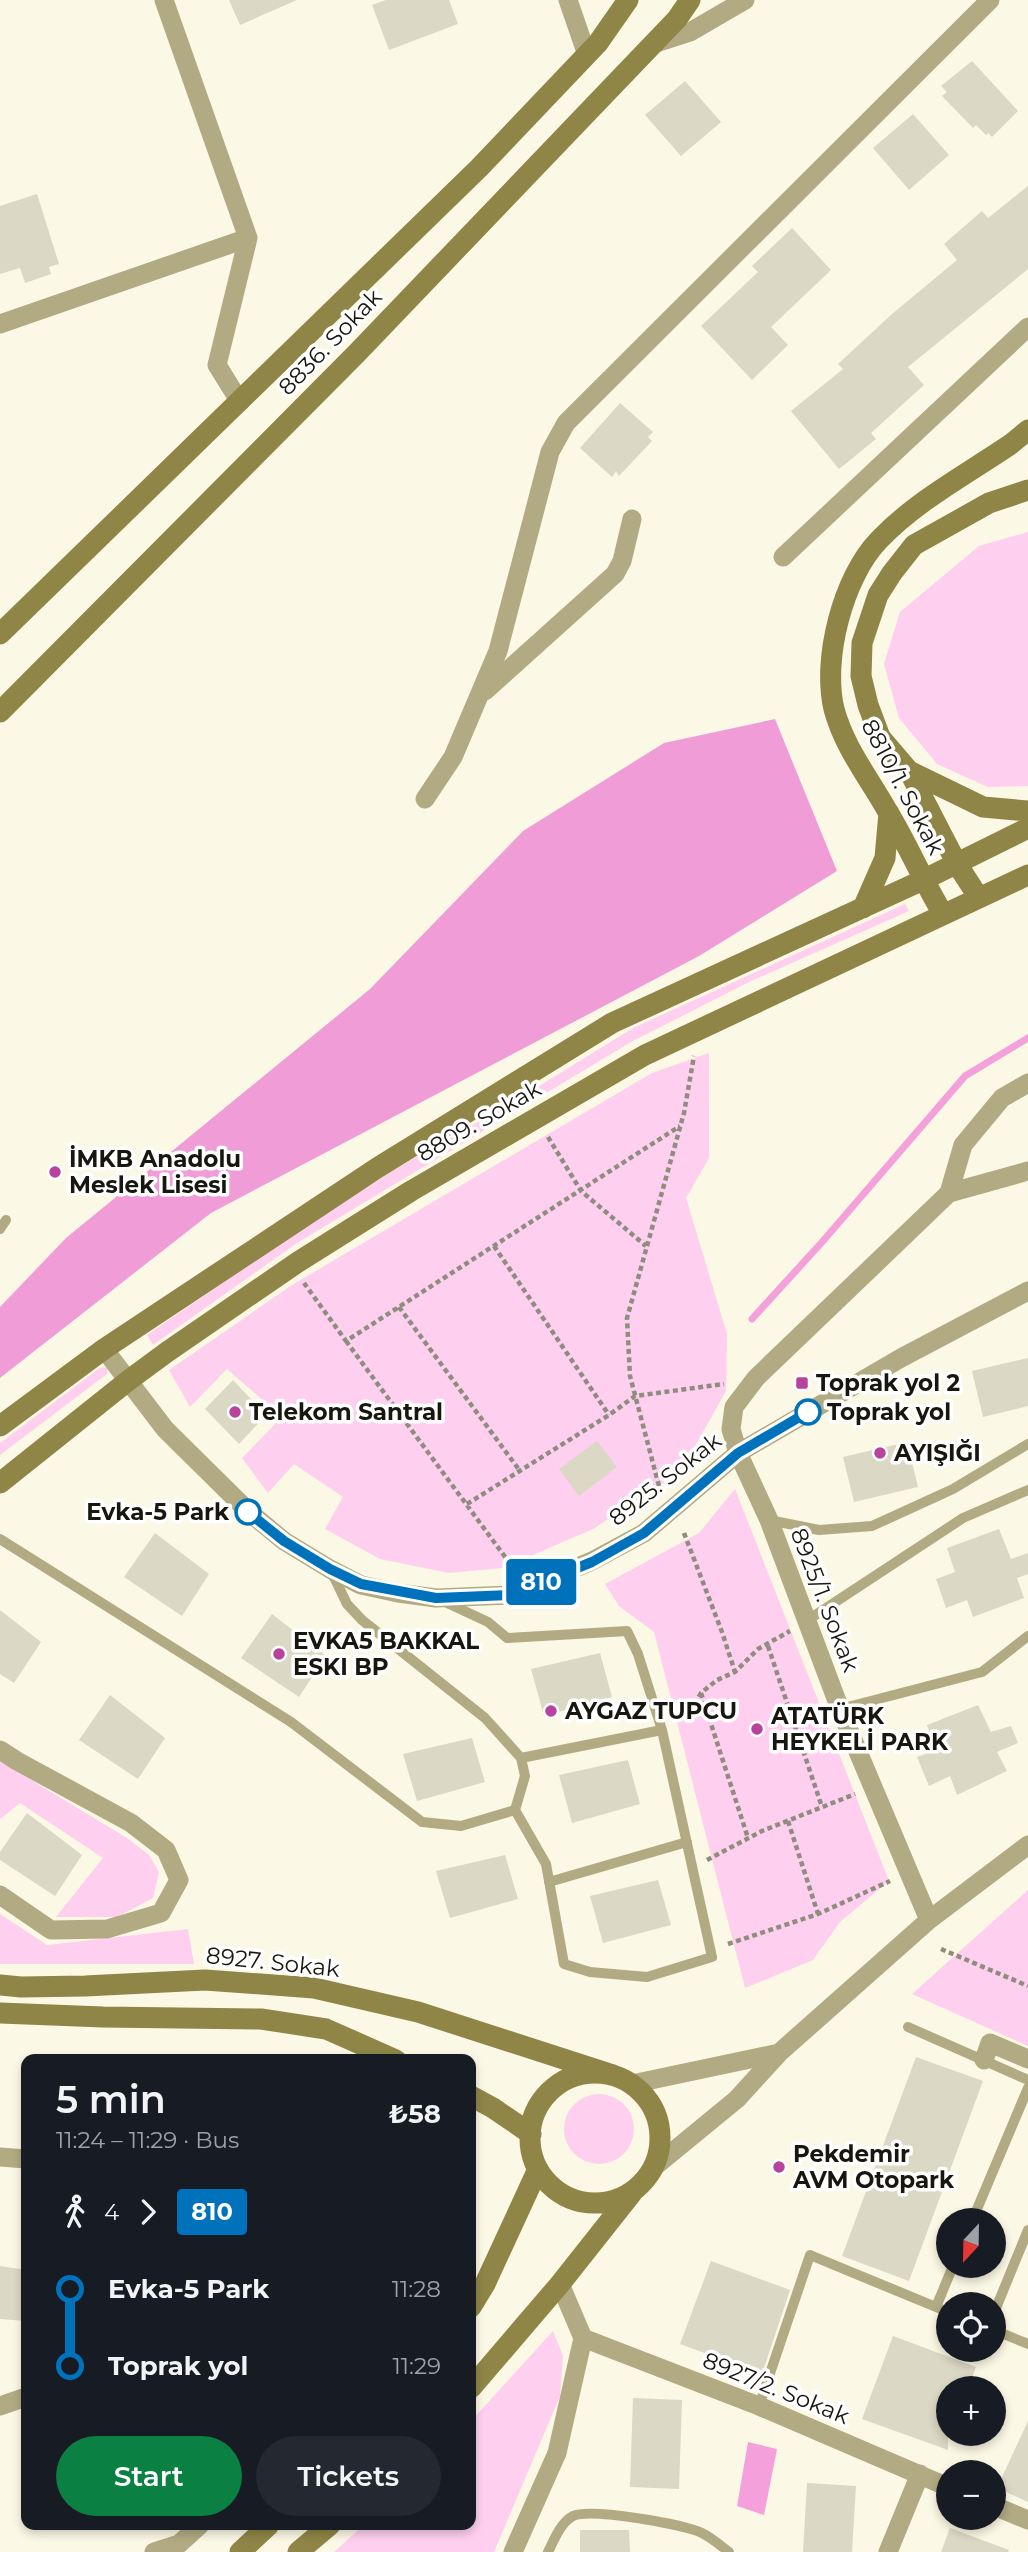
<!DOCTYPE html>
<html lang="en">
<head>
<meta charset="utf-8">
<style>
	body { margin:0; font-family:Montserrat,sans-serif; background:#242831; color:#f1f3f6; height:100vh; display:flex; flex-direction:column; font-size:26px; white-space:nowrap }
	* { box-sizing:border-box; margin:0 }
	p { font-size:23px; color:#9ea1a6 }
	.icon { flex:none; width:38px; height:38px; fill:none; stroke:currentColor; stroke-width:2; stroke-linecap:round; stroke-linejoin:round }
	.map { position:relative; flex:1; overflow:hidden }
	.panel { position:absolute; left:21px; top:2054px; width:455px; height:476px; display:flex; flex-direction:column; background:#171b24; border-radius:14px; box-shadow:0 4px 10px #0003 }
	.panel>* { flex:none }
	.badge { padding:0 14px; border-radius:5px; font-size:24px; line-height:46px }
	.needle { width:46px; rotate:202deg }
	.controls { position:absolute; left:936px; top:2208px; display:grid; gap:14px }
	.controls a { display:grid; place-items:center; width:70px; height:70px; border-radius:50%; background:#171b24; box-shadow:0 4px 10px #0003; font-size:35px }
	.map>.badge { position:absolute; translate:-50% -50%; box-shadow:0 0 0 4px #fff }
	.legs { display:flex; align-items:center; gap:10px; height:77px; padding:0 35px; font-size:23px }
	.legs p { margin-inline-start:auto }
	.headline { display:flex; align-items:center; justify-content:space-between; height:119px; padding:0 35px }
	h1 { font-size:38px; font-weight:600; line-height:52px }
	.primary-button { display:flex; gap:14px; margin-top:auto; padding:14px 35px }
	.primary-button a { flex:1; height:80px; border-radius:42px; background:#0b8043; color:#fff; font-size:28px; font-weight:600; line-height:80px; text-align:center }
	.primary-button a+a { background:#242831; color:#f1f3f6 }
	ul { padding:0 35px; list-style:none }
	li { display:flex; align-items:center; gap:24px; height:77px; font-size:26px }
	li i { display:grid; place-items:center; width:10px; height:100%; margin:0 9px; background:currentColor }
	li i::after { content:''; width:18px; height:18px; margin:-9px; border:5px solid; border-radius:50%; background:#171b24 }
	li p { margin-inline-start:auto }
	li:first-child i { background:linear-gradient(#0000 50%,currentColor 0) }
	li:last-child i { background:linear-gradient(currentColor 50%,#0000 0) }
	.map>svg:first-child { display:block }
	.green { fill:#fecfef }
	.forest { fill:#f09dd7 }
	.water { fill:#f4a0db }
	.lines { fill:none; stroke-linecap:round; stroke-linejoin:round }
	.stream { stroke:#f4a0db; stroke-width:7 }
	.building { fill:#dbd8c5 }
	.path { stroke:#8f8d80; stroke-width:4.5; stroke-dasharray:5 3.5; stroke-linecap:butt }
	.lane { stroke:#b1aa82; stroke-width:10 }
	.street { stroke:#b1aa82; stroke-width:19 }
	.secondary { stroke:#8f8547; stroke-width:21 }
	.line-1-casing { stroke:#fff; stroke-width:16 }
	.line-1 { stroke:#0072bc; stroke-width:10 }
	.poi-dot { fill:#b7439c; stroke:#fff; stroke-width:2.5 }
	.stop-1-dot { fill:#fff; stroke:#0072bc; stroke-width:3.5 }
	.labels { text-anchor:middle; stroke-width:7; stroke-linejoin:round; paint-order:stroke }
	.street-label { font-size:23px; fill:#17160f; stroke:#fff }
	.poi-label { font-size:23px; font-weight:bold; fill:#17160f; stroke:#fff; text-anchor:start }
	.stop-label { font-size:23px; font-weight:bold; fill:#17160f; stroke:#fff; text-anchor:start }
</style>
</head>
<body>
<div class="map">
<svg width="1028" height="2552" viewBox="0 0 1028 2552">
	<rect width="100%" height="100%" fill="#fbf8e5"/>
	<!-- green -->
	<path class="green" d="M1028,532V786L988,787L937,764L899,718L884,664L900,612L979,546Z
		M905,904L909,911L751,981L631,1042L297,1243L153,1345L147,1335L308,1224L407,1162L505,1107L633,1028Z
		M709,1053V1158L686,1198L727,1334L726,1391L681,1471L593,1529L503,1568L449,1573L380,1559L325,1529L343,1497L294,1464L268,1493L242,1458L282,1417L227,1369L190,1407L169,1370L292,1285L652,1073Z
		M101,1367L107,1368V1374L0,1455V1443Z
		M735,1489L889,1881L840,1922L813,1960L745,1988L654,1632L619,1606L605,1584L699,1533Z
		M0,1761L127,1838L149,1855L159,1872L153,1898L117,1917H56L103,1858L20,1803L0,1819Z
		M1028,1890V2046L912,1994Z
		M0,1914L47,1945L188,1929L194,1964H0Z
		M564 2129a35 35 0 1 1 70 0a35 35 0 1 1-70 0Z
		M553,2331L563,2356L560,2396L494,2552H334L364,2525H471V2421Z"/>
	<!-- forest -->
	<path class="forest" d="M775,719L837,871L699,956L211,1213L0,1378V1307L66,1238L370,989L523,831L664,743Z"/>
	<!-- water -->
	<path class="water" d="M748,2442L777,2449L764,2515L737,2506Z"/>
	<g class="lines">
		<!-- stream -->
		<path class="stream" d="M752,1319L823,1241L965,1076L1028,1038"/>
	</g>
	<!-- building -->
	<path class="building" d="M229,0H297L240,25Z
		M386,0H449L458,24L389,50L372,5Z
		M972,61L1018,111L992,137L988,133L986,135L976,125L973,128L942,96L947,92L941,86Z
		M685,81L721,122L681,156L645,115Z
		M913,114L949,155L909,190L873,148Z
		M1028,186V269L908,367L924,385L871,433L876,439L839,469L791,411L843,369L838,364L892,314L957,260L944,244L982,211L988,218Z
		M37,194L59,264L49,267L51,274L25,283L20,268L0,274V206Z
		M792,228L831,270L771,327L788,345L752,380L701,326L758,272L752,266Z
		M620,403L653,432L648,437L652,441L619,476L616,471L612,477L580,448Z
		M1028,1358V1406L983,1417L972,1371Z
		M233,1380L266,1415L239,1444L205,1409Z
		M597,1441L617,1467L579,1496L559,1469Z
		M907,1442L918,1487L854,1502L843,1457Z
		M999,1529L1011,1559L1028,1553V1574L1017,1578L1024,1598L973,1617L967,1600L946,1608L936,1579L955,1572L947,1548Z
		M155,1533L209,1574L182,1616L124,1577Z
		M0,1610L41,1642L14,1683L0,1674Z
		M272,1614L326,1656L299,1697L241,1658Z
		M600,1653L612,1697L544,1716L531,1669Z
		M110,1695L165,1738L138,1779L79,1740Z
		M978,1705L991,1732L1011,1726L1018,1743L997,1752L1007,1771L957,1795L950,1776L929,1786L917,1757L936,1750L927,1725Z
		M472,1738L485,1782L417,1801L403,1754Z
		M628,1760L640,1804L572,1823L559,1775Z
		M27,1813L82,1855L55,1896L0,1860V1852Z
		M505,1855L518,1899L450,1918L436,1871Z
		M658,1880L671,1925L603,1943L590,1896Z
		M916,2057L983,2081L909,2281L842,2256Z
		M711,2261L790,2290L762,2374L680,2344Z
		M0,2266L26,2270V2321L0,2319Z
		M893,2336L976,2367L968,2389H948V2450L862,2419Z
		M633,2398L682,2400L679,2489L630,2487Z
		M1028,2421V2502L997,2488Z
		M807,2483L856,2486L852,2552H803Z
		M950,2528L1009,2550L1008,2552H941Z
		M580,2530H629L630,2552H580Z"/>
	<g class="lines">
		<!-- path -->
		<path class="path" d="M548,1137L581,1191L646,1246
			M494,1246L609,1415
			M304,1283L346,1341L680,1126
			M399,1307L520,1471
			M346,1341L511,1565
			M659,1486L630,1376L627,1318L684,1113L694,1056
			M467,1504L609,1415L635,1396L724,1384
			M684,1533L722,1632L735,1672
			M768,1646L822,1807
			M701,1693L748,1838
			M673,1717L692,1708L701,1693L717,1680L735,1672L758,1649L790,1631
			M788,1821L818,1914
			M707,1860L762,1831L855,1794
			M728,1944L818,1914L890,1881
			M941,1949L1028,1986"/>
		<!-- lane -->
		<path class="lane" d="M0,1229L6,1220
			M769,1520L819,1530L872,1526L953,1489L1028,1444
			M0,1539L291,1722L422,1822L461,1826L515,1810
			M332,1573L347,1604L362,1620L485,1718L521,1758L525,1776L515,1810L546,1864L564,1964L590,1972L647,1977L712,1957L662,1730L638,1654L627,1631L507,1638L488,1622L443,1601
			M808,1620L963,1518L1028,1490
			M840,1709L982,1672L1028,1636
			M521,1758L662,1730
			M549,1882L687,1842
			M908,2027L1028,2080
			M972,2221L1028,2088
			M936,2307L953,2266
			M994,2313L1028,2230
			M994,2330L1028,2344
			M759,2406L810,2255L948,2312
			M548,2552C554,2540 561,2522 573,2516C591,2508 683,2524 702,2533C712,2538 721,2546 729,2552"/>
		<!-- street -->
		<path class="street" d="M164,0L248,238L217,365L240,402
			M568,0L587,55
			M653,44L690,32L745,0
			M0,324L248,238
			M783,557L1028,327
			M485,691L615,574L622,561L632,519
			M425,799L453,757L498,651L550,452L566,423L990,0
			M949,1193L963,1145L1002,1098L1028,1083
			M104,1349L165,1429L249,1512L284,1541L330,1569L361,1585L398,1593L436,1598L511,1595L592,1561L644,1533L738,1453L901,1358L1028,1291
			M0,1750L17,1761L131,1823L166,1850L179,1880L161,1913L107,1929L51,1930L0,1895
			M929,1920L840,1709L769,1520L738,1453L731,1429L734,1407L756,1378L949,1193L1028,1171
			M984,2060L990,2043L1028,2059
			M632,2084L779,2053
			M0,2157L26,2159
			M653,2168L737,2099L779,2053L929,1920L1028,1845
			M560,2284L583,2338
			M583,2338L759,2406L948,2487
			M0,2406L26,2397
			M994,2506L1028,2520
			M154,2552L179,2544L200,2525
			M513,2552L557,2453L583,2338
			M888,2552L920,2474"/>
		<!-- secondary -->
		<path class="secondary" d="M0,634L479,168L598,43L628,0
			M0,712L357,353L677,19L690,0
			M909,771L983,807L1028,811
			M979,898L957,864L909,771L880,737L868,705L861,676L862,643L878,595L892,573L914,545L989,503L1028,490
			M863,908L885,858L889,813
			M943,914C923,881 908,845 888,812C869,778 844,747 834,709C822,659 843,577 879,540C916,501 967,474 1011,444L1028,430
			M0,1426L104,1349L377,1168L612,1023L923,880L1028,828
			M0,1483L129,1380L167,1352L298,1262L411,1191L645,1055L1028,875
			M0,1985L21,1987L85,1986L205,1980L314,1988L418,2012L613,2075
			M0,2013L103,2017L261,2019L326,2029L396,2060
			M530 2138a65 65 0 1 1 130 0a65 65 0 1 1-130 0Z
			M471,2096L493,2108L531,2134
			M471,2307L485,2284L538,2169
			M471,2388L560,2284L632,2193
			M240,2552L269,2525
			M298,2552L330,2525"/>
	</g>
	<g class="lines">
		<!-- line-1 casing -->
		<g class="line-1-casing">
			<path id="line-1" d="M248,1512L284,1541L330,1569L361,1584L436,1598L511,1595L592,1562L644,1533L738,1453L808,1412"/>
		</g>
		<!-- line-1 -->
		<use href="#line-1" class="line-1"/>
	</g>
	<!-- markers -->
	<g class="poi-dot">
		<circle cx="55" cy="1172" r="7"/>
		<rect x="795" y="1376" width="14" height="14" rx="3.5"/>
		<circle cx="235" cy="1412" r="7"/>
		<circle cx="880" cy="1453" r="7"/>
		<circle cx="279" cy="1654" r="7"/>
		<circle cx="551" cy="1711" r="7"/>
		<circle cx="757" cy="1729" r="7"/>
		<circle cx="779" cy="2167" r="7"/>
	</g>
	<g class="stop-1-dot">
		<circle cx="808" cy="1412" r="12"/>
		<circle cx="248" cy="1512" r="12"/>
	</g>
	<g class="labels">
		<!-- street labels -->
		<g class="street-label">
			<text transform="translate(330 342) rotate(-46)" y="8">8836. Sokak</text>
			<text transform="translate(903 787) rotate(62)" y="8">8810/1. Sokak</text>
			<text transform="translate(479 1121) rotate(-30)" y="8">8809. Sokak</text>
			<text transform="translate(665 1479) rotate(-38)" y="8">8925. Sokak</text>
			<text transform="translate(825 1600) rotate(69)" y="8">8925/1. Sokak</text>
			<text transform="translate(273 1962) rotate(6)" y="8">8927. Sokak</text>
			<text transform="translate(776 2388) rotate(22)" y="8">8927/2. Sokak</text>
		</g>
		<!-- poi labels -->
		<g class="poi-label">
			<text x="69" y="1167">İMKB Anadolu<tspan x="69" dy="26">Meslek Lisesi</tspan></text>
			<text x="816" y="1391">Toprak yol 2</text>
			<text x="249" y="1420">Telekom Santral</text>
			<text x="894" y="1461">AYIŞIĞI</text>
			<text x="293" y="1649">EVKA5 BAKKAL<tspan x="293" dy="26">ESKI BP</tspan></text>
			<text x="565" y="1719">AYGAZ TUPCU</text>
			<text x="771" y="1724">ATATÜRK<tspan x="771" dy="26">HEYKELİ PARK</tspan></text>
			<text x="793" y="2162">Pekdemir<tspan x="793" dy="26">AVM Otopark</tspan></text>
		</g>
		<!-- stop labels -->
		<g class="stop-label">
			<text x="827" y="1420">Toprak yol</text>
			<text x="229" y="1520" text-anchor="end">Evka-5 Park</text>
		</g>
	</g>
</svg>
<div class="controls">
<a><svg class="needle" viewBox="-14 -14 28 28"><path d="M0-13l5 13h-10z" fill="#e53935"/><path d="M0 13l5-13h-10z" fill="#9ea1a6"/></svg></a>
<a><svg class="icon" aria-label="locate" viewBox="0 0 24 24"><circle cx="12" cy="12" r="6"/><path d="M12 2v4M12 18v4M2 12h4M18 12h4"/></svg></a>
<a>+</a>
<a>−</a>
</div>
<b class="badge" style="left:541px;top:1582px;background:#0072bc;color:#fff">810</b>
<section class="panel">
<div class="headline"><div><h1>5 min</h1><p>11:24 – 11:29 · Bus</p></div><b>₺58</b></div>
<div class="legs"><svg class="icon" aria-label="walk" viewBox="0 0 24 24"><circle cx="13" cy="4" r="2"/><path d="M13 8l-2 6 4 7M11 14l-3 7M7 12l3-4h3l4 4"/></svg>4<svg class="icon" aria-label="forward" viewBox="0 0 24 24"><path d="M9 5l7 7-7 7"/></svg><b class="badge" style="background:#0072bc;color:#fff">810</b></div>
<ul>
<li><i style="color:#0072bc"></i><b>Evka-5 Park</b><p>11:28</p></li>
<li><i style="color:#0072bc"></i><b>Toprak yol</b><p>11:29</p></li>
</ul>
<div class="primary-button"><a>Start</a><a>Tickets</a></div>
</section>
</div>
</body>
</html>
